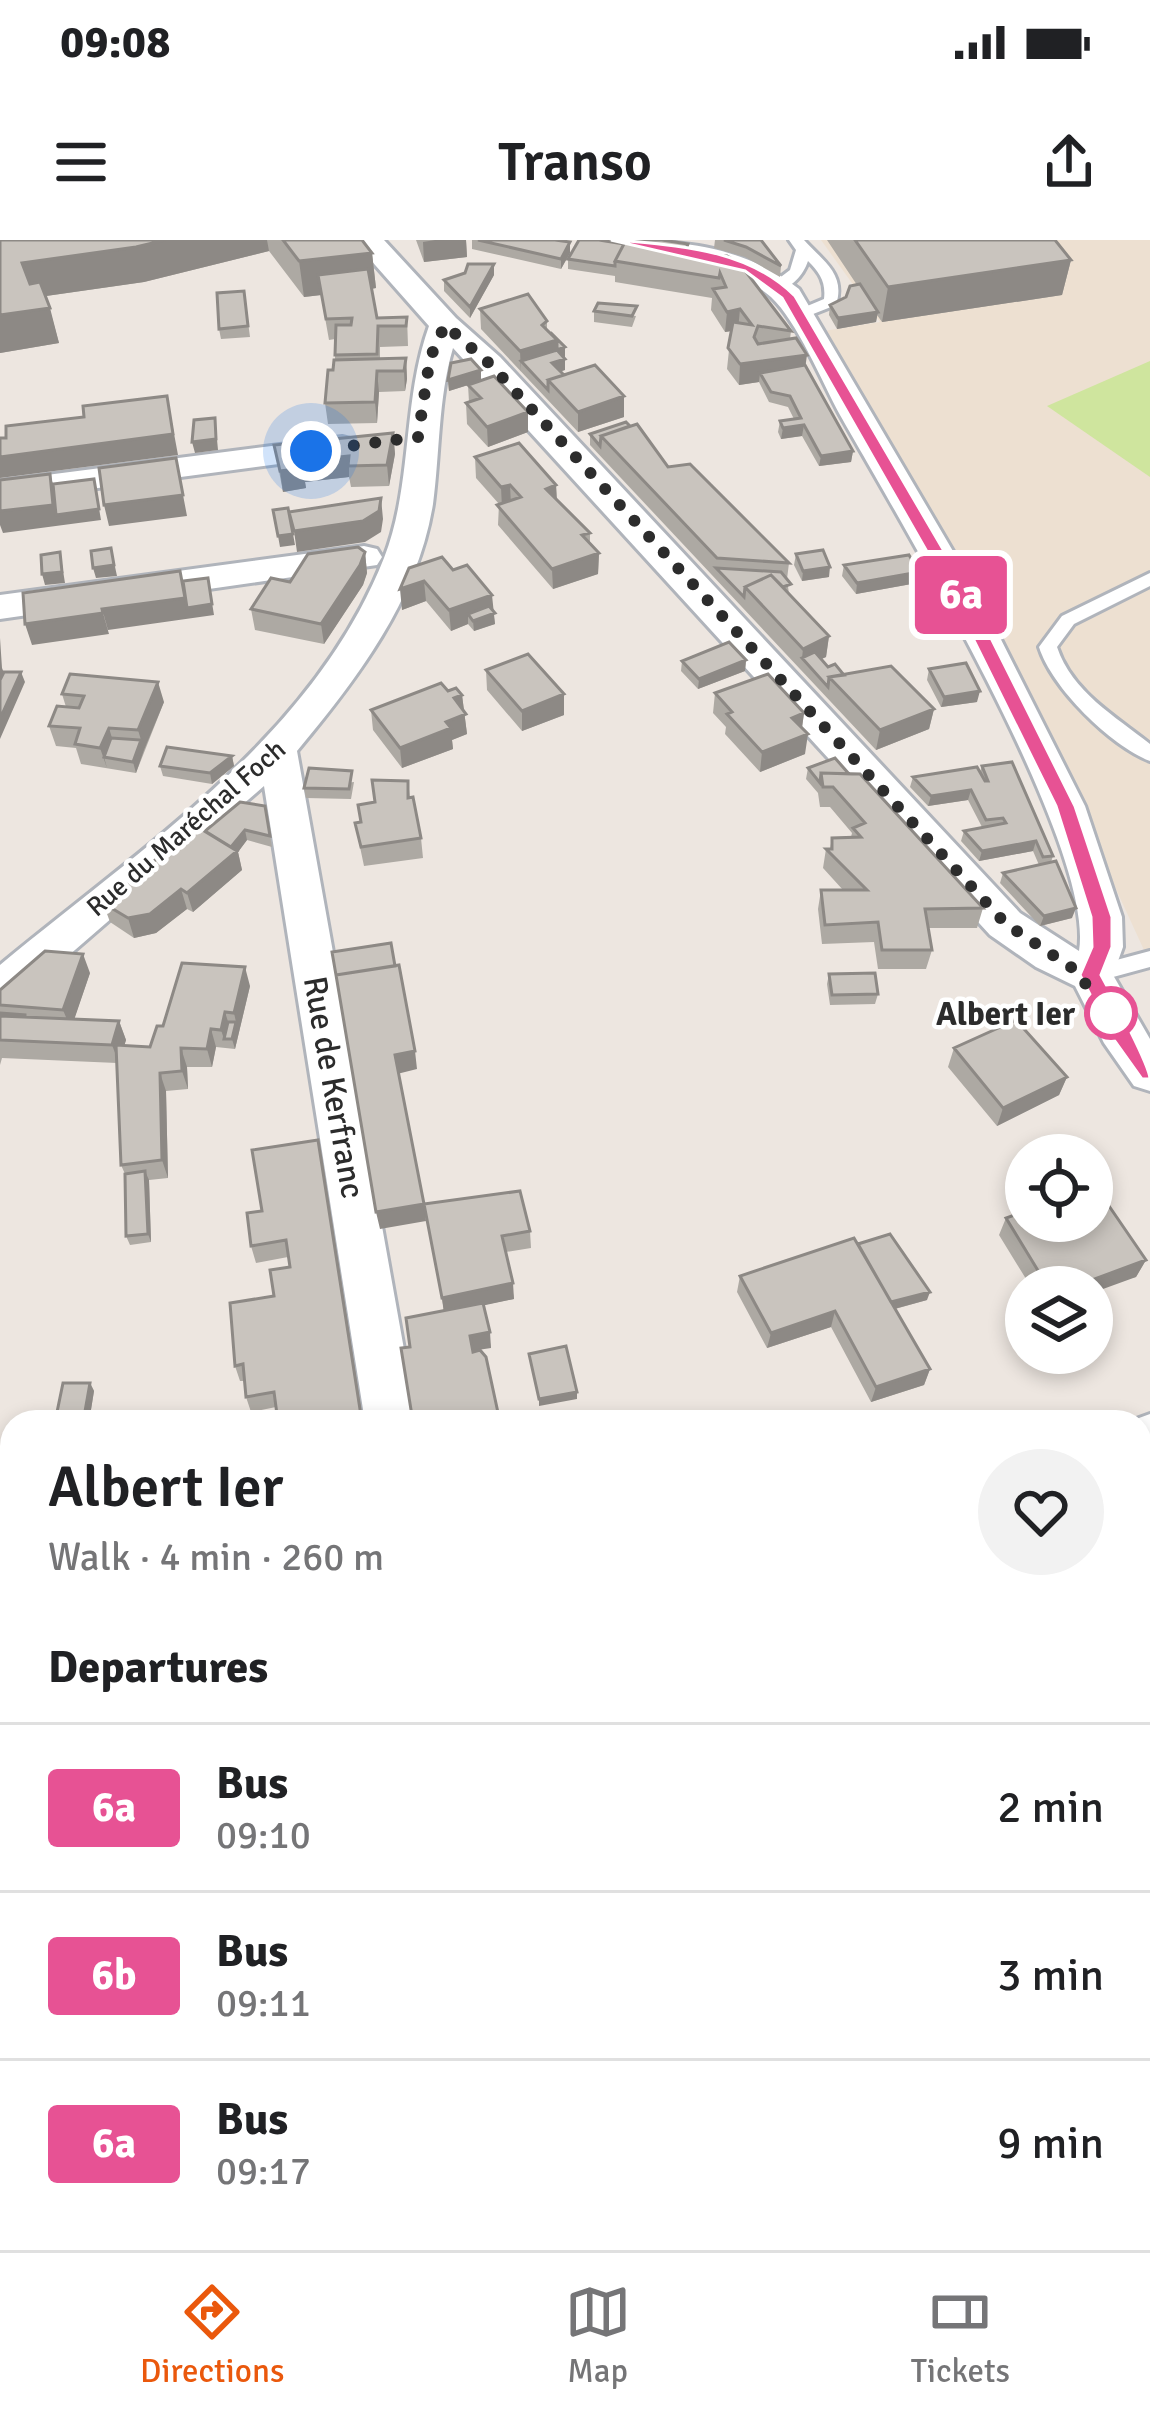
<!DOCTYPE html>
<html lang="en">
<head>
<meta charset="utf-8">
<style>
	body { margin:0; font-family:Signika,sans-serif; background:#f2f2f2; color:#202124; height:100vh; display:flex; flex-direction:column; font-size:45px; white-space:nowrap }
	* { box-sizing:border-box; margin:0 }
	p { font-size:39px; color:#757577 }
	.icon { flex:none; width:66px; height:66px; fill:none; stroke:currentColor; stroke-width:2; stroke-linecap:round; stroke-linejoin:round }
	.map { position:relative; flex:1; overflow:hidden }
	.details { position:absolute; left:0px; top:1170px; width:1152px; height:840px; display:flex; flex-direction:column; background:#fff; border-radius:36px 36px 0 0; box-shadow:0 6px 18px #0003 }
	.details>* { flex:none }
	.badge { padding:0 24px; border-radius:9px; font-size:42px; line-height:78px }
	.fabs { position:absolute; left:1005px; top:894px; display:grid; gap:24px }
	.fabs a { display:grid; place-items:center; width:108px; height:108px; border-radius:50%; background:#fff; box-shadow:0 6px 18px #0003; font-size:60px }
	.you { position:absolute; width:60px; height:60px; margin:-30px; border:9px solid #fff; border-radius:50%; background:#1a73e8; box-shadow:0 0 0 18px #1a73e833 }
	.map>.badge { position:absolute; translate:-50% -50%; box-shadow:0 0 0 6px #fff }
	h2 { padding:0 48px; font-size:45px; line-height:108px }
	.round { display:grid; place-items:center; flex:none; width:126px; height:126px; border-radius:63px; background:#f2f2f2 }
	.summary { display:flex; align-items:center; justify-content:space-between; height:204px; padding:0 48px }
	h1 { font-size:57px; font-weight:600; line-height:90px }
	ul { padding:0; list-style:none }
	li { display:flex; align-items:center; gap:36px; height:168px; padding:0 48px; border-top:3px solid #e0e0e0 }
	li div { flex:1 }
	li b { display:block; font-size:45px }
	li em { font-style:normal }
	li .badge { min-width:132px; font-weight:700; text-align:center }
	.status { display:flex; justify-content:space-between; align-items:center; height:84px; padding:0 60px; background:#fff; direction:ltr }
	.status svg { height:33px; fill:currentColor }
	header { display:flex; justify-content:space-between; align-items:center; height:156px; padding:0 48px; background:#fff; font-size:54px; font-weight:600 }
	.menu { display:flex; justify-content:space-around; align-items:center; height:168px; border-top:3px solid #e0e0e0; background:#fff; font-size:33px; color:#757577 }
	.menu a { display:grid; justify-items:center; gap:6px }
	.menu .on { color:#ea580c }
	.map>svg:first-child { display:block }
	.education { fill:#ede0d1 }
	.pitch { fill:#cfe59e }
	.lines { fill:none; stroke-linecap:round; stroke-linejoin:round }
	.service-casing { stroke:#b0b4bb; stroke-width:6 }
	.minor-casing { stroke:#b0b4bb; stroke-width:6 }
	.service { fill:#fff; fill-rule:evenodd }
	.minor { fill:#fff; fill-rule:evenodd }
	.wall { fill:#ada9a3 }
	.shaded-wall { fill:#8d8985 }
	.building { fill:#c9c4be; stroke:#8d8985; stroke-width:3 }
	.line { fill:#e75294; stroke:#fff; stroke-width:3 }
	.walk { stroke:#2c2c2c; stroke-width:12; stroke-dasharray:0 21.6 }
	.stop-dot { fill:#fff; stroke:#e75294; stroke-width:6 }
	.labels { text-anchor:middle; stroke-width:9; stroke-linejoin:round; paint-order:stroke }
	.far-street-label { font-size:27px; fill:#2c2c2c; stroke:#fff }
	.stop-label { font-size:33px; font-weight:bold; fill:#2c2c2c; stroke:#fff; text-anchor:end }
	.street-label { font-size:33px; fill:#2c2c2c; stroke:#fff }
</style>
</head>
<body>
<div class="status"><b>09:08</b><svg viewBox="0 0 49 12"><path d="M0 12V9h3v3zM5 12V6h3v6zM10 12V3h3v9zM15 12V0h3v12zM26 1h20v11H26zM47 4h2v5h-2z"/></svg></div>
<header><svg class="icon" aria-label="menu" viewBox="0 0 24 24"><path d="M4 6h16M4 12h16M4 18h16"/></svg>Transo<svg class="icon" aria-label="share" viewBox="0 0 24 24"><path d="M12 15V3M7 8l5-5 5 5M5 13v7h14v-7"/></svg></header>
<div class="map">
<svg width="1150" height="2010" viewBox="0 0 1150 2010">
	<rect width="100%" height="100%" fill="#ede6e0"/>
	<!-- education -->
	<path class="education" d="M821,0H1150V723L1009,417L818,92L880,82Z"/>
	<!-- pitch -->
	<path class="pitch" d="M1150,121V237L1047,166Z"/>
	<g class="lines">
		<!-- service casing -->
		<g class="service-casing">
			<path id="service" d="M789,0H804C823,21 846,34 836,65L803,78H793V72L824,59C826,42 820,33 808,21C803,36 789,52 773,49V43L790,30L796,10Z
				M1150,333V346L1074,384L1057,407C1072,452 1115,476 1150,504V521C1110,505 1052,448 1039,407L1062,376Z
				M1150,711V727L1091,743L1080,735L1083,729Z"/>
		</g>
		<!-- minor casing -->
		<g class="minor-casing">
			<path id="minor" d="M353,0H384L456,78L500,117L1020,673L1079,711C1096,606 898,277 840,175C822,142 797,81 771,57C726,16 619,20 602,0C674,0 740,3 799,49L977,352L1085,566L1122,677L1123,707L1113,735L1150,799V851L1134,846L1104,803L1075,746L1036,727L990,695L453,108C438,159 440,212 433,264C418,359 357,439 297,511L417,1182H365L264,546L15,762L0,767V725C141,608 314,496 384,318C413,244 402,161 429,86Z
				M342,197L354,200L359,207L354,214L0,261V241Z
				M364,306L377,309L382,317L377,325L0,379V355Z
				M1150,1174V1221L1140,1224V1182H1128Z
				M1150,1630V1690L1140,1693V1633Z
				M18,1998H121L116,2010H13Z
				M307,1998H373L375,2010H309Z"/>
		</g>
		<!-- service -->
		<use href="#service" class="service"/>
		<!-- minor -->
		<use href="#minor" class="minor"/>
	</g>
	<!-- wall -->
	<path class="wall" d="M0,0H362L372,13L376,48L372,49L377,78L407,77L408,106L380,107V119L406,118L407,139L405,151L379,152L377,183L328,184L325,163L335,120V99L329,100L321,55L304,57L269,11L144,42L46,56L59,103L0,113Z
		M416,0H466L467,17L424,22Z
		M472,0H555L570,2V13L561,29L472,9Z
		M715,0H761L781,26L780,37L745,17L714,8Z
		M827,0H1055L1071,20L1062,55L882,82L877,75L876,82L837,89L829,75L830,65L846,57L857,45Z
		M624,4H688V12L727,16L791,91L790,99L853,211L851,222L819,226L802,196L781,199L778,192L780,181L794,179L788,167L769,162L759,142L739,145L727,129L731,91L725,92L711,70L712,58L615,42V36L568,29V19Z
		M494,24V35L470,78L444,51V40Z
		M244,51L250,97L221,99L219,89Z
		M480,69L547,81V91L565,107V130L561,131L564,135L624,156V177L578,192L481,89Z
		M594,71L636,76L632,87L594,82Z
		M448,140H481L528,172V192L488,207L467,184L466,163L469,162L468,145L449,151Z
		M626,182L668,227L789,323L787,339L789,354L829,396L826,417L821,419L828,427L934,469L929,489L876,510L590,205V194Z
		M393,193L395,214L389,246L351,247L349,237L305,242L306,248L283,252L274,205Z
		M475,217L556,245L557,260L590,293V303L599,313L598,334L553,349L498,285L499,264L476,238Z
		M365,312L367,333L363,345L324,404L255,390L251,369L290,342Z
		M796,314L829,337L802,341L794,325Z
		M844,325L919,332L917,343L856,354L842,336Z
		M409,328L493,371L495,384L474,391L468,384L451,391L426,361L402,370Z
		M746,420L745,431L698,449L681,431L682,421Z
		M929,429L977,462L941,467L927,440Z
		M486,430L564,475L522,491L487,450Z
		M448,451L462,455L467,494L452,500L453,509L402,528L373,490L371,470Z
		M715,453L804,473L802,488L805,514L760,532L725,494L726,487L713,473Z
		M62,454L164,462L136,533L81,524L76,508L56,506L49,486L66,467Z
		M232,516L234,526L212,544L163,536L160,526Z
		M982,526L1053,616L1051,622L1072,678L1040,686L1000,643L1003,633L1039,625L1033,611L979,621L961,601L964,591L982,587L968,560L928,566L910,547L913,537L980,532Z
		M808,528L849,534L983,668L977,688H928L932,710L926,729H878L874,702L822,704L818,669L821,650H843L823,628L826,609H830L832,598L851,597L852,593L830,567H820L818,553L806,539Z
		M408,541L410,558L421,598L423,618L364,626L355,583L360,582L375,562Z
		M354,542L351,559L306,558L304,548Z
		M265,566L272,607L247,600L238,612L242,630L193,672L187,669L156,693L134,698L110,682L103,663L205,591Z
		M90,733L74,779L119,781L126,800L124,806L150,807L163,786L250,746L235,809L216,807L212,827H187L188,849L166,851L168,938L149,940L151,1002L130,1005L126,996L125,934L121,925L117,823L2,818L0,825V750Z
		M829,734L878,754L875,764L830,765L827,744Z
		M954,808L1067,837L1059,855L997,886L948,827Z
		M318,900L322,918L276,1167L251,1172L246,1157L244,1141H240L235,1126L290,1025L288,1017L256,1023L251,1006L262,971Z
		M424,964L530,991L531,1008L506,1012L514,1059L483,1065L491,1108L444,1070Z
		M1006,978L1146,1020L1136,1037L1092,1047H1031L999,995Z
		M858,1004L927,1060L895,1069L930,1129L924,1145L871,1162L831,1087L767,1108L737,1052L740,1036Z
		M90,1143L94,1151L89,1182H59L56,1177Z
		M0,1443L12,1444V1546L0,1545Z
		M1140,1506L1150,1575L1141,1578L1150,1607L1140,1610Z
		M1150,1722V1798L1140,1782V1726Z
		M990,1998H1055L1062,2010H996Z"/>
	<!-- shaded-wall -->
	<path class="shaded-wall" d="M165,0H267L269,11L144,42L32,58L22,23Z
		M435,0H466L467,17L424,22L423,2Z
		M570,2V13L561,29V19Z
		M372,13L376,48L322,55L318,35L321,55L304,57L299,21Z
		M1071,20L1062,55L882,82L888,47Z
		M494,24V35L470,78V67Z
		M50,68L59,103L0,113V75Z
		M740,69L738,90L725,92L727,72Z
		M878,72L876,82L837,89L838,78Z
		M557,100V110L565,107V118L521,121V132L520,111Z
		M807,115L804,136L760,133L759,142L739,145L740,124Z
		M406,118L407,139L405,151L404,131Z
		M565,119V130L553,134L552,123Z
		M481,130V141L449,151L448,140Z
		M377,131L379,152L377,183L375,162Z
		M167,156L178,215L0,238V217Z
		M624,156V177L578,192V172Z
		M528,172V192L488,207L487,187Z
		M215,178L218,210L195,213L192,202Z
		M804,185L802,196L781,199L783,188Z
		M393,193L395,214L389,246L387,225Z
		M853,211L851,222L819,226L821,216Z
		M349,216V237L305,242L306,248L283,252L280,231L302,221Z
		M176,218L187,276L109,286L104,265Z
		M50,234L56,255L94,239L101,280L3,293L0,285V271Z
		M510,245L511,265L502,268L501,247Z
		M556,245L557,266L546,249Z
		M381,258L383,279L381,292L365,302L297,312L294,291Z
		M293,294L295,305L280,307L278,296Z
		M111,308L117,336L96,338L93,328Z
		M60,312L65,343L45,345L42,334Z
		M365,312L367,333L363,345L324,404L321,384Z
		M599,313L598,334L553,349L552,329Z
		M830,327L829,337L802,341L803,331Z
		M919,332L917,343L856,354L857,343Z
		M208,338L214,375L108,390L102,369L185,358L188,368Z
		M424,341L426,361L402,370L400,349Z
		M492,355L495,384L474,391L473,381L468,374V384L451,391L449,370Z
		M103,373L109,394L32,405L25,384Z
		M829,396L826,417L808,425L802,418L803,409Z
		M0,398L2,428L8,443L0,459Z
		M746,420L745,431L698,449L699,439Z
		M21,432L25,442L0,499V479Z
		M158,442L164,462L144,510L138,490Z
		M980,451L977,462L941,467L944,457Z
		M564,454V475L522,491V471Z
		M462,455L467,494L452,500L453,509L402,528L400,508L446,482L454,458Z
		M934,469L929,489L876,510L880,490Z
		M804,473L801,494L792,478Z
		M109,488L115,508L104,517L107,528L100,508Z
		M808,494L805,514L760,532L762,512Z
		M141,500L144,510L136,533L133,522Z
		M232,516L234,526L212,544L210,533Z
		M971,550L968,560L928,566L931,556Z
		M245,590L247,600L238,612L242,630L193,672L187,653Z
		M1036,601L1033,611L979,621L982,611Z
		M181,649L187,669L156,693L134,698L128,678Z
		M1076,668L1072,678L1040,686L1044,676Z
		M83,714L90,733L71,789L63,770Z
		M245,727L250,746L235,809L232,799L236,782L234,773Z
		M225,772L231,791L224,799L221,790Z
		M119,781L126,800L119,823L112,805Z
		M211,789L216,807L212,827L207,809Z
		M181,808L187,827L188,849L182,831Z
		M415,811L417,829L397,834L395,815Z
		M160,833L166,851L168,938L162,920Z
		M1067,837L1059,855L997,886L1003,868Z
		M318,900L322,918L363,1182H362Z
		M145,931L149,940L151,1002L148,994Z
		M424,964L426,981L380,989L376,972Z
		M1146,1020L1136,1037L1092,1053V1047L1089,1041Z
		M513,1043L514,1059L444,1074L442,1058Z
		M930,1052L927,1060L883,1072L886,1064Z
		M835,1071L831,1087L767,1108L771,1093Z
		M490,1092L491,1108L471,1111L470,1096Z
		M930,1129L924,1145L871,1162L876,1147Z
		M90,1143L94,1151L89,1182H87L84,1177Z
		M577,1152V1159L539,1166V1159Z
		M10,1793L12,1794V1875L7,1922L0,1921V1869Z"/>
	<!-- building -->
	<path class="building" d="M0,0H165L136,7L22,23L30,44L40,42L50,68L0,75Z
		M283,0H362L372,13L299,21Z
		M478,0H555L570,2L561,19Z
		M579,0H599L624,4L615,21V26L568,19Z
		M626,0H662L688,4L685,12L727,16L740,24L791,91L758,86L754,97L758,104L796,98L807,115L740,124L728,108L733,82L752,85L740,69L727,72L713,49L726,47L720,33L719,38L615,21Z
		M724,0H761L781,26L746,7Z
		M855,0H1055L1071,20L888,47Z
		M468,24H494L470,67L444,40L465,33Z
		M368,29L377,78L407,77L406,86H378L377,114L335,115L336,85H351L352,78L326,79L318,35Z
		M860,44L878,72L838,78L830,65L846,57L850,46Z
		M244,51L248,86L219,89L217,53Z
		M528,54L547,81L542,85L557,100L520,111L480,69Z
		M598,63L637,66L632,76L594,71Z
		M550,93H551L565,107L557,110V100Z
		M557,110L565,119L552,123L564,135L548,140V150L521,121Z
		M406,118L404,131H377L375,162L325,163L328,130H333L334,120Z
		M471,119L481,130L448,140L451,123Z
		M595,125L624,156L578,172L548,140Z
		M805,125L853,211L821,216L804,185L783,188L780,181L801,178L790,156L771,152L760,133Z
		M494,136L528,172L487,187L466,163L481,158L468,145Z
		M167,156L173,194L0,217V198H6V186L84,177L83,166Z
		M215,178L216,199L192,202L194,180Z
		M626,182L630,186L601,196L600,206L590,194Z
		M637,184L668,227L690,224L789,323L717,318L601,196Z
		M393,193L387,225L348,226L349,216L302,221L303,228L280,231L274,205Z
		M519,203L556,245L546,249L590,293L582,295L599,313L552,329L497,265L521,257L510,245L501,247L475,217Z
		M176,218L183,255L104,265L99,228Z
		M50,234L53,265L0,271V240Z
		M94,239L99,269L56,275L53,244Z
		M381,258L379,271L363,281L294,291L289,272Z
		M288,268L293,294L278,296L273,270Z
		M358,307L365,312L360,325L321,384L251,369L271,338L290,342L308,314Z
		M111,308L114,325L93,328L91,311Z
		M823,310L830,327L803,331L796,314Z
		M60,312L62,332L42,334L41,315Z
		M909,315L919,332L857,343L844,325Z
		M442,317L453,330L467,325L492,355L449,370L424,341L400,349L409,328Z
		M716,328L781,332L791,344L783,347L771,335L745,347L744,357Z
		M180,331L185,358L102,369L103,373L25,384L23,353Z
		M771,335L829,396L803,409L745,347Z
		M208,338L212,364L187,368L183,341Z
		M489,366L495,373L473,381L468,374Z
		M729,402L746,420L699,439L682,421Z
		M815,412L828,427L835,424L844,435L829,437L828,447L802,418Z
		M528,414L564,454L522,471L486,430Z
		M966,423L980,451L944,457L929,429Z
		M891,426L934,469L880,490L829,437Z
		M4,432H21L0,479V440Z
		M70,434L158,442L138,490L109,488L100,508L75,504L80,488L49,486L57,466L79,468L84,456L62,454Z
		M768,434L804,473L792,478L808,494L762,512L727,474L732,472L715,453Z
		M441,443L448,451L456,448L462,455L454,458L466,474L446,482L451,488L400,508L371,470Z
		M111,498L141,500L133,522L104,517Z
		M167,507L232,516L210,533L160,526Z
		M835,518L849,534L821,533L820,543L808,528Z
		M1012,522L1053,616L1043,617L1036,601L982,611L964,591L1006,583L1003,578L986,580L971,550L931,556L913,537L977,527L985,541H988L982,526Z
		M309,528L352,531L349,549L304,548Z
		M821,533L860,534L983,668L925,669L932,710H882L878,682L825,685L821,650H867L826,609H832V598L861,597L853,588L865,583L833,547H823Z
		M372,540L408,541V558L413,557L421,598L361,607L355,583L361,582L358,565L375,562Z
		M240,562L265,566L270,596L245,590L231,607L205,591Z
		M196,586L237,611L187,653L181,649L150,674L128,678L103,663Z
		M1056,621L1076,668L1044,676L1003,633Z
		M391,703L395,726L336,735L332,712Z
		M45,711L83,714L63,770L0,765V750Z
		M182,723L245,727L234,773L225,772L221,790L211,789L207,809L181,808L182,831L160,833L162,920L121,925L116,805L150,807L157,786H163Z
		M399,725L415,811L395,815L424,964L376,972L336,735Z
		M875,733L878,754L832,755L829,734Z
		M0,773L25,775V777L0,776Z
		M0,776L119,781L112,805L0,800Z
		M1016,780L1067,837L1003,868L954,808Z
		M228,782H236L232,799H224Z
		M318,900L362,1182H278L274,1152L246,1157L243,1124L235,1126L230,1063L274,1056L270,1030L290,1027L286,1000L251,1006L247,973L262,971L252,910Z
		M145,931L148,994L126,996L125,934Z
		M1096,947L1146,1020L1089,1041L1092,1047H1048L1006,978L1026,971V981H1092V948Z
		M520,951L530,991L502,996L513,1043L442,1058L424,964Z
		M890,994L930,1052L891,1062L858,1004Z
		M854,998L930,1129L876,1147L835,1071L771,1093L740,1036Z
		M483,1063L490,1092L470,1096L473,1112L480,1110L486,1117L500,1182H413L401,1108L410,1107L406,1078Z
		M566,1106L577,1152L539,1159L529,1114Z
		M63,1143H90L84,1177H56Z
		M638,1172L640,1182H607V1180Z
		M0,1443L12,1444V1537L0,1536Z
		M1150,1503V1569L1147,1570L1140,1555V1506Z
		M1140,1577L1150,1593V1604L1140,1608Z
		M1150,1722V1785L1140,1768V1726Z
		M10,1793L7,1818H6L7,1815L0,1816V1794Z
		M1140,1796L1150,1813V1875L1140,1881Z
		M7,1815L0,1869V1816Z
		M1140,1918L1150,1937V1946L1140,1951Z
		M558,1998H663L667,2010H534L560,2005Z
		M738,1998H931L910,2010H744Z
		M1000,1998H1055L1062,2010H1006Z
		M929,1999L934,2010H910Z"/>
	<!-- line -->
	<path class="line" d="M611,0H618C681,6 748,9 795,56L968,352L1075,566L1112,677V707L1101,735C1112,755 1150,826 1150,839H1142L1112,797L1080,735L1092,707L1091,677L1056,566L950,352L782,58L745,31Z"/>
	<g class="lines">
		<!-- walk -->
		<path class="walk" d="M311,211L418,197L430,118L445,85L490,124L1006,684L1071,727L1111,773"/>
	</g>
	<!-- markers -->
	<circle class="stop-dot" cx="1111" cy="773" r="24"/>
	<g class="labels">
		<!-- far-street labels -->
		<g class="far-street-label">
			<text transform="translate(186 588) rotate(-41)" y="9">Rue du Maréchal Foch</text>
		</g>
		<!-- stop labels -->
		<g class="stop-label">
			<text x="1075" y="785">Albert Ier</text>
		</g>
		<!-- street labels -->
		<g class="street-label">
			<text transform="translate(335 847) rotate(80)" y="12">Rue de Kerfranc</text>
		</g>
	</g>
</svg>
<div class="fabs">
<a><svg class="icon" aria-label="locate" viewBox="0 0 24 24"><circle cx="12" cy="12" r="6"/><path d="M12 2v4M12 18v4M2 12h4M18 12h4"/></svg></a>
<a><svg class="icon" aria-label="layers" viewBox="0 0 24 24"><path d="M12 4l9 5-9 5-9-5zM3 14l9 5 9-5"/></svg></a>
</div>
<div class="you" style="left:311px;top:211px"></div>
<b class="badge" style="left:961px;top:355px;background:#e75294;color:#fff">6a</b>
<section class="details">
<div class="summary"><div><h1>Albert Ier</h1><p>Walk · 4 min · 260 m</p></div><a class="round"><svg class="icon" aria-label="heart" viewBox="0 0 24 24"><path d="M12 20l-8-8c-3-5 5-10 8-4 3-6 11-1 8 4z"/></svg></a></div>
<h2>Departures</h2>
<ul>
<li><span class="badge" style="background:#e75294;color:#fff">6a</span><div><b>Bus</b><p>09:10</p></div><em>2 min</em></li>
<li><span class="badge" style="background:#e75294;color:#fff">6b</span><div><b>Bus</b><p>09:11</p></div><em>3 min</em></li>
<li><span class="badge" style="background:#e75294;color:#fff">6a</span><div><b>Bus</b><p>09:17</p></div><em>9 min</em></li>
</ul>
</section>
</div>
<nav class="menu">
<a class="on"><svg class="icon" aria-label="directions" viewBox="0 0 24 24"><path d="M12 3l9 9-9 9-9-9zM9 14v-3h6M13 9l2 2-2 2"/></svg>Directions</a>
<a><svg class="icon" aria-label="map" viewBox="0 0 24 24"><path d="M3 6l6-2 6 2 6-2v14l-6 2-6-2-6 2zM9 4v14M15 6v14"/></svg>Map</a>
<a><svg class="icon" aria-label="tickets" viewBox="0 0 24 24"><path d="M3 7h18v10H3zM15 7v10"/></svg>Tickets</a>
</nav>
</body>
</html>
